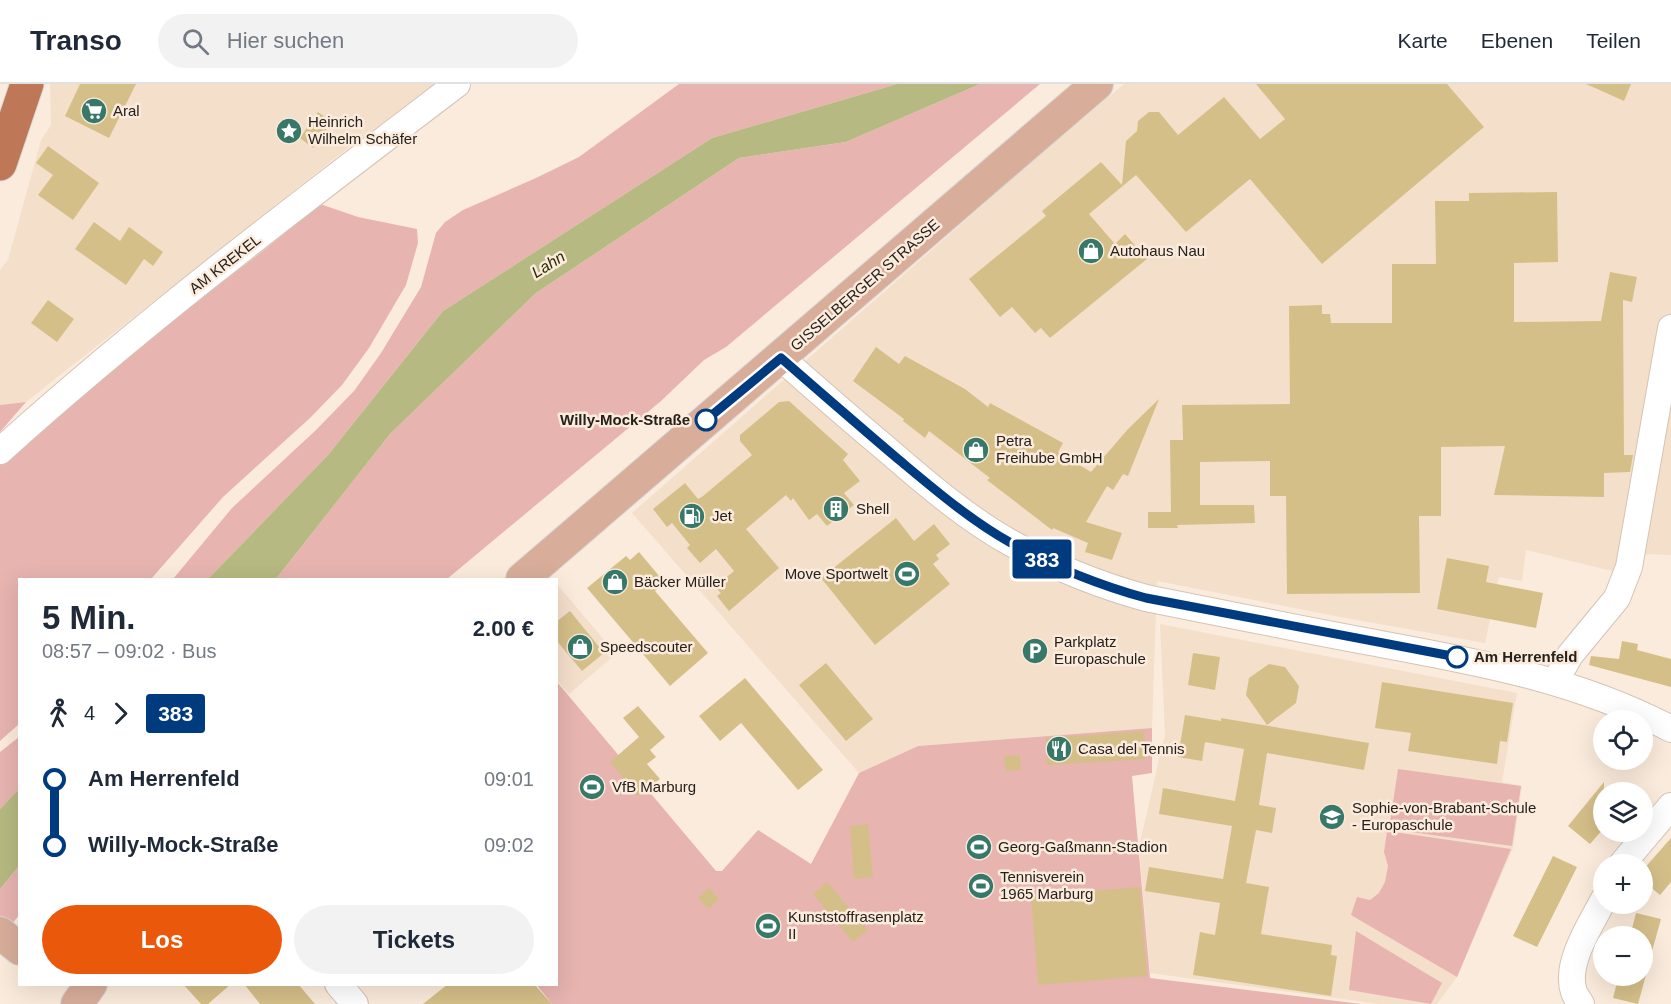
<!DOCTYPE html>
<html lang="de">
<head>
<meta charset="utf-8">
<style>
	body { margin:0; font-family:Helvetica,sans-serif; background:#f2f2f3; color:#1f2937; height:100vh; display:flex; flex-direction:column; font-size:22px; white-space:nowrap }
	* { box-sizing:border-box; margin:0 }
	p { font-size:20px; color:#747a83 }
	.icon { flex:none; width:33px; height:33px; fill:none; stroke:currentColor; stroke-width:2; stroke-linecap:round; stroke-linejoin:round }
	.map { position:relative; flex:1; overflow:hidden }
	.panel { position:absolute; left:18px; top:494px; width:540px; height:408px; display:flex; flex-direction:column; background:#fff; border-radius:0px; box-shadow:0 6px 24px #0002 }
	.panel>* { flex:none }
	.badge { padding:0 12px; border-radius:4px; font-size:21px; line-height:39px }
	.controls { position:absolute; left:1593px; top:626px; display:grid; gap:12px }
	.controls a { display:grid; place-items:center; width:60px; height:60px; border-radius:50%; background:#fff; box-shadow:0 6px 24px #0002; font-size:30px }
	.map>.badge { position:absolute; translate:-50% -50%; box-shadow:0 0 0 3px #fff }
	.legs { display:flex; align-items:center; gap:9px; height:66px; padding:0 24px; font-size:20px }
	.legs p { margin-inline-start:auto }
	.headline { display:flex; align-items:center; justify-content:space-between; height:102px; padding:0 24px }
	h1 { font-size:33px; font-weight:600; line-height:45px }
	.primary-button { display:flex; gap:12px; margin-top:auto; padding:12px 24px }
	.primary-button a { flex:1; height:69px; border-radius:36px; background:#ea580c; color:#fff; font-size:24px; font-weight:600; line-height:69px; text-align:center }
	.primary-button a+a { background:#f2f2f3; color:#1f2937 }
	ul { padding:0 24px; list-style:none }
	li { display:flex; align-items:center; gap:21px; height:66px; font-size:22px }
	li i { display:grid; place-items:center; width:9px; height:100%; margin:0 8px; background:currentColor }
	li i::after { content:''; width:15px; height:15px; margin:-8px; border:4px solid; border-radius:50%; background:#fff }
	li p { margin-inline-start:auto }
	li:first-child i { background:linear-gradient(#0000 50%,currentColor 0) }
	li:last-child i { background:linear-gradient(currentColor 50%,#0000 0) }
	header { display:flex; align-items:center; gap:36px; box-sizing:border-box; height:84px; padding:0 30px; background:#fff; border-bottom:2px solid #e0e1e3 }
	header strong { font-size:28px }
	nav { display:flex; gap:33px; margin-inline-start:auto; font-size:21px }
	.search { width:420px; height:54px; background:#f2f2f3; display:flex; align-items:center; gap:15px; box-sizing:border-box; padding:0 21px; border-radius:33px; color:#747a83; font-size:22px }
	.map>svg:first-child { display:block }
	.built { fill:#f4dfcb }
	.green { fill:#e7b4b0 }
	.water { fill:#b7b982 }
	.building { fill:#d5bf89 }
	.lines { fill:none; stroke-linecap:round; stroke-linejoin:round }
	.minor-casing { stroke:#d3c4b5; stroke-width:28 }
	.major-casing { stroke:#d8d7d6; stroke-width:34 }
	.highway-casing { stroke:#d8d7d6; stroke-width:35 }
	.minor { stroke:#fff; stroke-width:26 }
	.major { stroke:#d8ae9a; stroke-width:32 }
	.highway { stroke:#be7857; stroke-width:33 }
	.line-1-casing { stroke:#fff; stroke-width:14 }
	.line-1 { stroke:#003b80; stroke-width:9 }
	.stop-1-dot { fill:#fff; stroke:#003b80; stroke-width:3 }
	.labels { text-anchor:middle; stroke-width:5; stroke-linejoin:round; paint-order:stroke }
	.poi-label { font-size:15px; fill:#26211b; stroke:#fbebdc; text-anchor:start }
	.street-label { font-size:15px; fill:#26211b; stroke:#fbebdc }
	.stop-label { font-size:15px; font-weight:bold; fill:#26211b; stroke:#fbebdc; text-anchor:end }
	.water-label { font-size:16px; font-style:italic; fill:#2b2c00; stroke:#fbebdc }
</style>
</head>
<body>
<header>
<strong>Transo</strong>
<div class="search"><svg class="icon" aria-label="search" viewBox="0 0 24 24"><circle cx="10" cy="10" r="6"/><path d="M15 15l6 6"/></svg>Hier suchen</div>
<nav><a>Karte</a><a>Ebenen</a><a>Teilen</a></nav>
</header>
<div class="map">
<svg width="1671" height="920" viewBox="0 0 1671 920">
	<rect width="100%" height="100%" fill="#fbebdc"/>
	<!-- built -->
	<path class="built" d="M50,0H436L339,71L26,318L0,321V186L8,176L41,56L51,41Z
		M1124,0H1671V471L1648,470L1612,487L1526,466L1522,497L1499,493L1485,559L1335,532L1157,497L1152,644L918,662L859,689L632,429L1032,78Z
		M556,499L616,570L569,610L557,596Z
		M1160,540L1517,609L1502,698L1522,702L1513,764L1457,893L1437,920H1379L1150,889L1139,763L1165,650Z"/>
	<!-- green -->
	<path class="green" d="M679,0H897L712,54L443,227L328,371L208,495H173L232,424L315,347L354,307L381,269L421,203L436,149L445,138L463,126L536,94L579,73Z
		M980,0H1040L726,263L704,276L661,317L447,495H276L390,350L536,209L739,74L846,58Z
		M320,120L358,133L417,145L418,159L406,201L369,264L342,301L310,334L223,413L151,495H20L19,640L0,657V377L76,310L264,166Z
		M26,318L0,348V321Z
		M557,598L716,787H722L758,746L811,780L859,689L918,662L1152,644V689L1132,692L1150,894L1361,920H552L536,900H556Z
		M19,653V705L0,725V668Z
		M1398,685L1521,702L1512,762L1389,745Z
		M1387,747L1511,765L1457,893L1351,831L1357,813L1370,816L1379,809L1385,798L1388,782L1384,768Z
		M19,782V831L0,855V805Z
		M1356,847L1442,899L1431,920L1349,906Z"/>
	<!-- water -->
	<path class="water" d="M897,0H980L846,58L739,74L536,209L390,350L276,495H208L328,371L443,227L712,54Z
		M19,705V782L0,805V725Z"/>
	<!-- building -->
	<path class="building" d="M80,0H136L109,54L65,32Z
		M1256,0H1447L1484,43L1322,180L1250,95L1186,148L1136,91L1089,130L1115,160L1125,150L1147,175L1050,254L1041,244L1035,249L1012,223L1000,233L969,195L1046,132L1042,127L1101,78L1122,101L1126,57L1137,47L1138,37L1149,28H1159L1178,51L1224,13L1260,55L1285,35Z
		M1586,0H1631L1624,17Z
		M318,28L332,38L313,64L300,54Z
		M48,62L99,99L73,136L38,111L53,91L36,79Z
		M1557,108L1558,178L1514,179V238L1601,237L1610,188L1637,193L1632,218L1623,216L1624,371H1633L1630,388L1604,389V413L1494,411L1505,362L1441,363V432H1419L1420,509L1287,510L1286,412H1270V377L1200,378V421H1254L1255,439L1177,441L1178,444H1148V428H1171L1170,356H1183L1182,321L1290,320L1289,222L1322,221V230H1330L1331,239H1392V180H1436L1435,117H1469V109Z
		M94,138L120,157L129,143L163,168L153,182L144,175L126,201L75,165Z
		M48,216L74,235L57,258L31,239Z
		M876,263L899,280L905,272L965,305L988,323L990,319L1063,359L1058,368L1091,388L1128,345L1159,315L1128,392L1123,390L1113,406L1107,402L1086,438L1122,449L1112,476L1085,468L1088,459L1053,444L1052,446L987,396L990,394L929,347L925,354L903,337L904,335L853,297Z
		M789,317L848,370L843,376L860,397L844,409L854,421L827,442L817,430L809,436L793,414L791,417L786,411L746,445L779,484L729,527L717,512L721,509L715,503L734,487L716,465L700,479L687,464L690,461L672,439L667,443L653,425L685,399L698,415L703,412L752,371L740,357V351L779,318Z
		M896,434L914,457L934,440L950,460L936,471L939,475L933,480L950,500L875,561L821,494Z
		M639,468L665,499L655,507L708,569L670,602L587,504L626,472L630,476Z
		M1447,474L1489,482L1486,498L1543,509L1536,544L1437,525Z
		M570,527L604,569L582,587L556,556V538Z
		M1622,557L1638,560L1637,566L1671,575V603L1589,581L1591,572L1619,575Z
		M1193,569L1220,573L1215,606L1188,601Z
		M826,579L873,635L846,657L799,601Z
		M1269,580L1285,583L1299,602L1296,619L1267,641L1246,611L1249,594Z
		M745,594L823,686L798,706L741,639L720,657L699,632Z
		M1382,598L1513,619L1507,658L1500,657L1497,680L1408,667L1411,649L1375,644Z
		M638,622L665,653L650,666L656,673L647,680L660,695L638,712L610,678L639,653L623,634Z
		M1185,631L1221,637V634L1369,659L1364,686L1267,669L1259,721L1276,724L1272,749L1256,746L1246,799L1269,803L1261,850L1332,861L1331,871L1337,872L1331,912L1193,891L1200,848L1215,851L1220,819L1145,807L1149,783L1223,795L1232,742L1159,730L1163,704L1235,717L1244,665L1205,658L1202,677L1178,673Z
		M1144,647L1146,675L1047,681L1046,654Z
		M1020,671L1021,686L1006,687L1004,672Z
		M1604,698V744L1590,760L1568,742Z
		M868,740L873,793L854,795L850,742Z
		M1671,754V798L1660,811L1642,796V787Z
		M1553,772L1577,783L1537,863L1513,852Z
		M827,798L868,846L853,858L813,810Z
		M1140,803L1147,892L1038,901L1031,812Z
		M709,804L719,815L709,825L698,814Z
		M1636,829L1661,835L1647,885L1642,884V852H1630Z
		M1619,891H1646L1638,920L1613,914Z
		M183,900H231L208,920H201Z
		M244,900H298L315,920H260Z
		M448,900H534L552,920H423Z"/>
	<g class="lines">
		<!-- minor casing -->
		<g class="minor-casing">
			<path id="minor" d="M781,274C817,306 854,338 891,369C929,402 968,435 1011,459C1054,483 1099,501 1146,514C1221,529 1295,544 1370,558C1473,577 1577,595 1671,645
				M0,367C145,236 302,118 457,0
				M1555,598L1570,571L1617,514L1629,483L1671,244
				M1622,780L1671,722
				M338,900L355,920
				M1581,920C1579,916 1575,912 1574,908C1564,880 1591,840 1604,815"/>
		</g>
		<!-- major casing -->
		<g class="major-casing">
			<path id="major" d="M522,495L1097,0
				M0,849L20,865
				M77,920L91,900"/>
		</g>
		<!-- highway casing -->
		<g class="highway-casing">
			<path id="highway" d="M0,80L27,0"/>
		</g>
		<!-- minor -->
		<use href="#minor" class="minor"/>
		<!-- major -->
		<use href="#major" class="major"/>
		<!-- highway -->
		<use href="#highway" class="highway"/>
	</g>
	<g class="lines">
		<!-- line-1 casing -->
		<g class="line-1-casing">
			<path id="line-1" d="M706,336L781,274C820,308 859,342 898,375C934,405 970,436 1011,459C1054,483 1099,501 1146,514L1457,573"/>
		</g>
		<!-- line-1 -->
		<use href="#line-1" class="line-1"/>
	</g>
	<!-- icons -->
	<defs>
		<g id="supermarket-disc" transform="scale(1.35)"><circle r="9.5" fill="#377868" stroke="#fbebdc"/><path d="M-6-5.5h2.5l.6 2H6L4.5 2H-2.5L-4.4-4H-6ZM-1.5 3.2a1.3 1.3 0 1 0 .1 0ZM3 3.2a1.3 1.3 0 1 0 .1 0Z" fill="#fff"/></g>
		<g id="sight-disc" transform="scale(1.35)"><circle r="9.5" fill="#377868" stroke="#fbebdc"/><path d="M0-6L1.8-2.2L6-1.7L2.9 1.2L3.7 5.4L0 3.3L-3.7 5.4L-2.9 1.2L-6-1.7L-1.8-2.2Z" fill="#fff"/></g>
		<g id="shop-disc" transform="scale(1.35)"><circle r="9.5" fill="#377868" stroke="#fbebdc"/><path d="M-5-2.5h2.3a2.7 3.5 0 0 1 5.4 0H5L5.5 6h-11ZM-1.5-2.5h3a1.5 2.3 0 0 0-3 0Z" fill="#fff"/></g>
		<g id="building-disc" transform="scale(1.35)"><circle r="9.5" fill="#377868" stroke="#fbebdc"/><path d="M-4-6H4V6H1V3H-1V6H-4ZM-2.5-4.3h1.7v1.8h-1.7ZM.8-4.3h1.7v1.8H.8ZM-2.5-1h1.7V.8h-1.7ZM.8-1h1.7V.8H.8Z" fill="#fff"/></g>
		<g id="fuel-disc" transform="scale(1.35)"><circle r="9.5" fill="#377868" stroke="#fbebdc"/><path d="M-5.5-6h7V0h2V4h1.3V-2.5L3-4.5l.8-.8L6-3V5H2.5V1h-1V6h-7ZM-4.2-4.7v3.2H.2V-4.7Z" fill="#fff"/></g>
		<g id="stadium-disc" transform="scale(1.35)"><circle r="9.5" fill="#377868" stroke="#fbebdc"/><path d="M0-5a6.5 5 0 1 0 0 10a6.5 5 0 1 0 0-10ZM-3.5-1.8h7v3.6h-7Z" fill="#fff"/></g>
		<g id="parking-disc" transform="scale(1.35)"><circle r="9.5" fill="#377868" stroke="#fbebdc"/><path d="M-3.5-5.5H1a3.5 3.5 0 0 1 0 7H-1V5.5H-3.5ZM-1-3.4V-.6H.8a1.4 1.4 0 0 0 0-2.8Z" fill="#fff"/></g>
		<g id="restaurant-disc" transform="scale(1.35)"><circle r="9.5" fill="#377868" stroke="#fbebdc"/><path d="M-5-6h1v4h1v-4h1v4h1v-4h1v5L-1.5 .5V6h-2V.5L-5-1ZM5-6V6H3V1.5H1.5Q1.5-4 5-6Z" fill="#fff"/></g>
		<g id="school-disc" transform="scale(1.35)"><circle r="9.5" fill="#377868" stroke="#fbebdc"/><path d="M0-5L7-2L0 1L-7-2ZM-4 1L0 2.5L4 1V4Q0 6-4 4Z" fill="#fff"/></g>
	</defs>
	<g fill-rule="evenodd">
		<use href="#supermarket-disc" x="94" y="27"/>
		<use href="#sight-disc" x="289" y="47"/>
		<use href="#shop-disc" x="1091" y="167"/>
		<use href="#shop-disc" x="976" y="366"/>
		<use href="#building-disc" x="836" y="425"/>
		<use href="#fuel-disc" x="692" y="432"/>
		<use href="#stadium-disc" x="907" y="490"/>
		<use href="#shop-disc" x="615" y="498"/>
		<use href="#shop-disc" x="580" y="563"/>
		<use href="#parking-disc" x="1035" y="567"/>
		<use href="#restaurant-disc" x="1059" y="665"/>
		<use href="#stadium-disc" x="592" y="703"/>
		<use href="#school-disc" x="1332" y="733"/>
		<use href="#stadium-disc" x="979" y="763"/>
		<use href="#stadium-disc" x="981" y="802"/>
		<use href="#stadium-disc" x="768" y="842"/>
	</g>
	<!-- markers -->
	<g class="stop-1-dot">
		<circle cx="706" cy="336" r="10"/>
		<circle cx="1457" cy="573" r="10"/>
	</g>
	<g class="labels">
		<!-- poi labels -->
		<g class="poi-label">
			<text x="113" y="32">Aral</text>
			<text x="308" y="43">Heinrich<tspan x="308" dy="17">Wilhelm Schäfer</tspan></text>
			<text x="1110" y="172">Autohaus Nau</text>
			<text x="996" y="362">Petra<tspan x="996" dy="17">Freihube GmbH</tspan></text>
			<text x="856" y="430">Shell</text>
			<text x="712" y="437">Jet</text>
			<text x="888" y="495" text-anchor="end">Move Sportwelt</text>
			<text x="634" y="503">Bäcker Müller</text>
			<text x="1054" y="563">Parkplatz<tspan x="1054" dy="17">Europaschule</tspan></text>
			<text x="600" y="568">Speedscouter</text>
			<text x="1078" y="670">Casa del Tennis</text>
			<text x="612" y="708">VfB Marburg</text>
			<text x="1352" y="729">Sophie-von-Brabant-Schule<tspan x="1352" dy="17">- Europaschule</tspan></text>
			<text x="998" y="768">Georg-Gaßmann-Stadion</text>
			<text x="1000" y="798">Tennisverein<tspan x="1000" dy="17">1965 Marburg</tspan></text>
			<text x="788" y="838">Kunststoffrasenplatz<tspan x="788" dy="17">II</tspan></text>
		</g>
		<!-- street labels -->
		<g class="street-label">
			<text transform="translate(225 180) rotate(-38)" y="5">AM KREKEL</text>
			<text transform="translate(865 201) rotate(-41)" y="5">GISSELBERGER STRASSE</text>
		</g>
		<!-- stop labels -->
		<g class="stop-label">
			<text x="690" y="341">Willy-Mock-Straße</text>
			<text x="1474" y="578" text-anchor="start">Am Herrenfeld</text>
		</g>
		<!-- water labels -->
		<g class="water-label">
			<text transform="translate(548 180) rotate(-32)" y="6">Lahn</text>
		</g>
	</g>
</svg>
<div class="controls">
<a><svg class="icon" aria-label="locate" viewBox="0 0 24 24"><circle cx="12" cy="12" r="6"/><path d="M12 2v4M12 18v4M2 12h4M18 12h4"/></svg></a>
<a><svg class="icon" aria-label="layers" viewBox="0 0 24 24"><path d="M12 4l9 5-9 5-9-5zM3 14l9 5 9-5"/></svg></a>
<a>+</a>
<a>−</a>
</div>
<b class="badge" style="left:1042px;top:475px;background:#003b80;color:#fff">383</b>
<section class="panel">
<div class="headline"><div><h1>5 Min.</h1><p>08:57 – 09:02 · Bus</p></div><b>2.00 €</b></div>
<div class="legs"><svg class="icon" aria-label="walk" viewBox="0 0 24 24"><circle cx="13" cy="4" r="2"/><path d="M13 8l-2 6 4 7M11 14l-3 7M7 12l3-4h3l4 4"/></svg>4<svg class="icon" aria-label="forward" viewBox="0 0 24 24"><path d="M9 5l7 7-7 7"/></svg><b class="badge" style="background:#003b80;color:#fff">383</b></div>
<ul>
<li><i style="color:#003b80"></i><b>Am Herrenfeld</b><p>09:01</p></li>
<li><i style="color:#003b80"></i><b>Willy-Mock-Straße</b><p>09:02</p></li>
</ul>
<div class="primary-button"><a>Los</a><a>Tickets</a></div>
</section>
</div>
</body>
</html>
